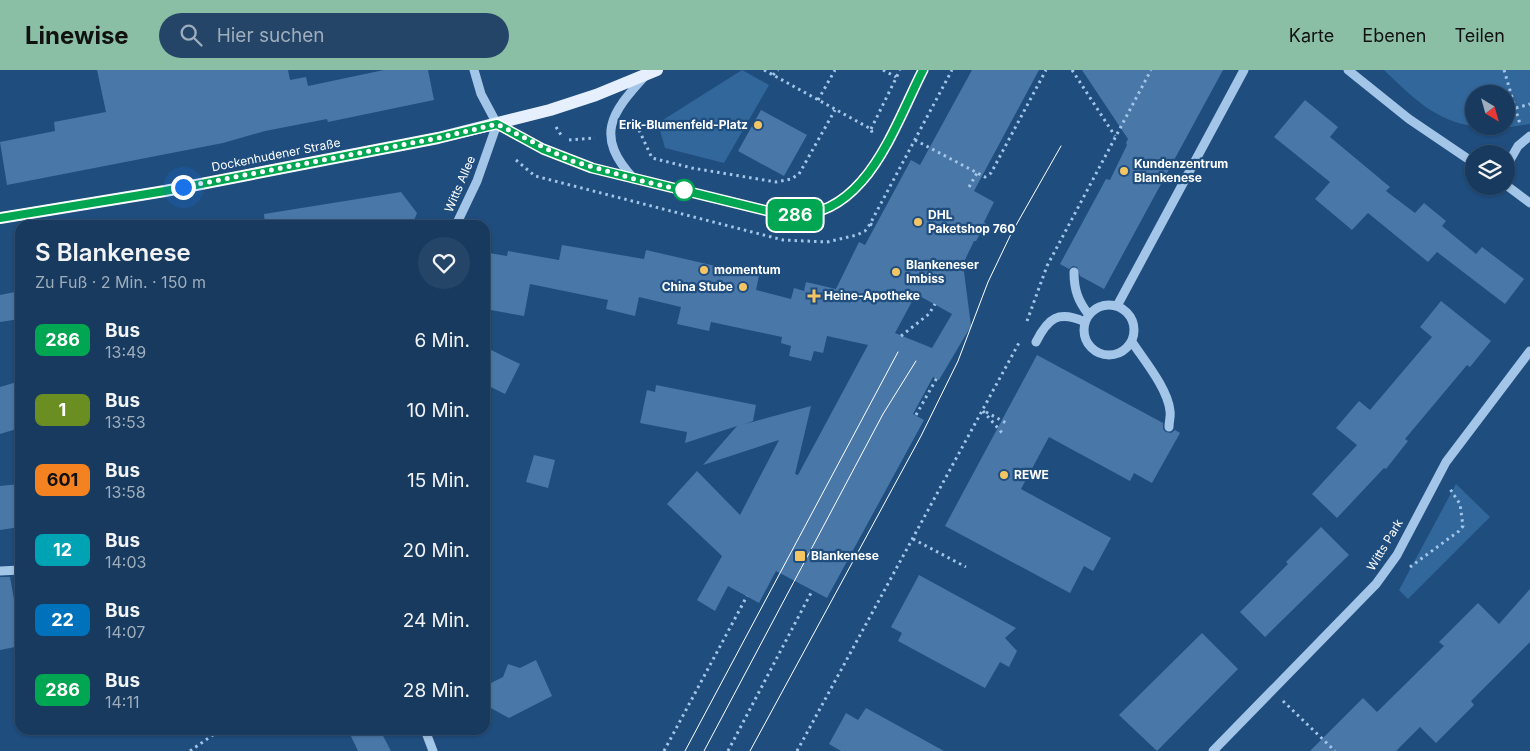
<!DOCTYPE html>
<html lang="de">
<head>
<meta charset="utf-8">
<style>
	body { margin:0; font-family:Inter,sans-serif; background:#244567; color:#f1f3f6; height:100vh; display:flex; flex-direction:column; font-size:19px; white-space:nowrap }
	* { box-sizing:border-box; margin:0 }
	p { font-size:16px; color:#9eadbc }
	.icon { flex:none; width:28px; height:28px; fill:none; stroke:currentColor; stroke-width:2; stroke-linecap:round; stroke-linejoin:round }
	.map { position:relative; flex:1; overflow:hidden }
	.side { position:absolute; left:15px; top:150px; width:475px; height:515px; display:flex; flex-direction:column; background:#173a5e; border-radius:15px; box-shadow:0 1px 4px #0004,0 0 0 1px #365473 }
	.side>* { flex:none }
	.badge { padding:0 10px; border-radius:8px; font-size:18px; line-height:32px }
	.needle { width:32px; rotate:143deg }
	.controls { position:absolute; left:1465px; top:15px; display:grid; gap:10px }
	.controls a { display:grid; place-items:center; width:50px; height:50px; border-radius:50%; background:#173a5e; box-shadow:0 1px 4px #0004,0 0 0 1px #365473; font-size:25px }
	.you { position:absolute; width:25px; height:25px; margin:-12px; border:4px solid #fff; border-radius:50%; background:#1a73e8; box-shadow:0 0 0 8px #1a73e833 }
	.map>.badge { position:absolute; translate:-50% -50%; box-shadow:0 0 0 2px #fff }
	.round { display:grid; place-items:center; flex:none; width:52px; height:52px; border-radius:26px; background:#244567 }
	.head { display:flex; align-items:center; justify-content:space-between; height:85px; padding:0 20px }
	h1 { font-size:24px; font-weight:600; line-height:38px }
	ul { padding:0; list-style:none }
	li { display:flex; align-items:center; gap:15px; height:70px; padding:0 20px }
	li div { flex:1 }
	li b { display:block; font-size:19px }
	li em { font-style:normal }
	li .badge { min-width:55px; font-weight:700; text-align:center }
	header { display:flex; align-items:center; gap:30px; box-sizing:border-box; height:70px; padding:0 25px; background:#8abfa5; color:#111 }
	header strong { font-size:24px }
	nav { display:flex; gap:28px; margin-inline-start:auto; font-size:18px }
	.search { width:350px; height:45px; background:#244567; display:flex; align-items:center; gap:12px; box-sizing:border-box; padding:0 18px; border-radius:28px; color:#9eadbc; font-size:19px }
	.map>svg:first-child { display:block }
	.green { fill:#32679c }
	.building { fill:#4877a8; fill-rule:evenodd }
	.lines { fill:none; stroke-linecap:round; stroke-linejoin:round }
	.path { stroke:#a3c5e7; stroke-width:3; stroke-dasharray:2.5 4; stroke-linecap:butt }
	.minor { stroke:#a3c5e7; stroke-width:9 }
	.major { stroke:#e5effd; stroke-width:12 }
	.tram { stroke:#fff; stroke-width:1 }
	.line-casing { stroke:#fff; stroke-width:11 }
	.line { stroke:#00a651; stroke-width:8 }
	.walk { stroke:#fff; stroke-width:5; stroke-dasharray:0 9 }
	.poi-dot { fill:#f6c563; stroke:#1f4d7e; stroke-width:2 }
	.stop-dot { fill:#fff; stroke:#00a651; stroke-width:2.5 }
	.labels { text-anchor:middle; stroke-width:4.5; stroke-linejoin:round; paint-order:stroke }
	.poi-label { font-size:12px; font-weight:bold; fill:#fff; stroke:#1f4d7e; text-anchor:start }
	.street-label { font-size:12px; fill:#fff; stroke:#1f4d7e }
</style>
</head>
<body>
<header>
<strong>Linewise</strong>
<div class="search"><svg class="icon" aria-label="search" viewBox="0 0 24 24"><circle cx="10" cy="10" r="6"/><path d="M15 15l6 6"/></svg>Hier suchen</div>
<nav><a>Karte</a><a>Ebenen</a><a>Teilen</a></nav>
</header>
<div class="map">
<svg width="1530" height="681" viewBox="0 0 1530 681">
	<rect width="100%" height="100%" fill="#1f4d7e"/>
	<!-- green -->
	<path class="green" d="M742,0L769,15L724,93L665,78L658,53Z
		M1384,0H1530V54L1510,57L1479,56H1506V24H1474V56C1436,52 1410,25 1384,0Z
		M1456,414L1490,447L1408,529L1399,520Z"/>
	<!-- building -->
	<path class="building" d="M97,0H288L290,10L306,7L308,16L384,0H428L434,30L328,52L327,49L265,61L223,73L7,115L0,72L55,61L54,52L106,42Z
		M972,0H1039L974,121L994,132L984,152L986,154L976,171H974L963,194L971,256L939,310L933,307L913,344L924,350L827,528L776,501L759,533L728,516L715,541L697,530L722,486L667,434L697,401L740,445L779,370L703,395L737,356L685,373L687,362L640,353L647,320L655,322L656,315L756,335L753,351L745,354L811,336L795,404L798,405L868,275L827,266L823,283L814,281L811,291L789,286L791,276L781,273L782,267L711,252L709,261L677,254L681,237L639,227L635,246L606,239L608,230L530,214L524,246L485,239V206L489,183L507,186L508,181L559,190L562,175L644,189L646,180L759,206L756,220L791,229L794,218L804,221L806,212L836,219L859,172L865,175L911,90L920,95ZM916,224L952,244L932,278L895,263Z
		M1082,0H1223L1104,219L1080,206L1077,197L1073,196L1069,199L1060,194L1106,109L1110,110L1127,75L1126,73L1128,69Z
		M1305,30L1338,57L1330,67L1390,117L1386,121L1415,143L1424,133L1446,151L1442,156L1476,184L1482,177L1524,209L1505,234L1437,182L1428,192L1368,143L1352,160L1315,129L1330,112L1274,67Z
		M761,40L807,65L784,106L738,81Z
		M401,122L417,143L412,155H265L264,144Z
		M20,221V249L0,252V225Z
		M1441,231L1491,271L1470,297L1467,295L1405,369L1408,371L1386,399L1384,398L1337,448L1312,424L1357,375L1336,358L1359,331L1370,340L1432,267L1420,257Z
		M485,277L520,294L505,324L485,314Z
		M1037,285L1163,353V359L1166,362L1171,363L1175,360L1180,363L1152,413L1134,403L1130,411L1049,367L1021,419L1111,468L1093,501L1084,496L1070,523L945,456Z
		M20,311V358L0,364V317Z
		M534,385L555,390L548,418L526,412Z
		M20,414V457L0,460V416Z
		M1321,457L1349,485L1265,567L1240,542L1288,494L1286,492Z
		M919,505L1016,558L1005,568L1017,581L1009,597L1000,592L985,618L898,571L902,563L891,557Z
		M0,507H10L20,563V576L0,580Z
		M1530,519V572L1471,631L1474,635L1436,673L1420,657L1396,681H1310L1363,628L1377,642L1444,576L1439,572L1478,533L1499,554Z
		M1202,563L1238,599L1157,681L1119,645Z
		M536,590L552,626L509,648L485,635V616L503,607L508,594L520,598Z
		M866,638L944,681H841L829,674L846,643L858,650Z
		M348,660H380L391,681H358Z"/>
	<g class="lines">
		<!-- path -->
		<path class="path" d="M764,0L871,59L873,66
			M883,0L896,7
			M1072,0L1115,66
			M1504,0L1520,54
			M773,5L778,0
			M818,30L835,0
			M1516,38L1530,34
			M556,57L563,68
			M871,59L900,0
			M639,60L652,88L692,98L776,112L791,109L799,104L835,40
			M569,70L595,68
			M915,70L985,107L991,103L1046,0
			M516,90L535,106L783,170L827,172L857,165L865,161L870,154L952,0
			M969,117L977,103
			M870,154L875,156
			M1027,251L1047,196L1151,0
			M901,266L929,244L935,234
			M983,341L1003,364
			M986,342L1008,354
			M916,345L938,306
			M913,469L966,497
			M1410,497L1459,461L1463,456L1460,434L1450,419
			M1283,631L1335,681
			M190,681L220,660
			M664,681L747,526
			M728,681L812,521
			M797,681L1020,271"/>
		<!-- minor -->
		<path class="minor" d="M474,0L481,24L497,54
			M1348,0L1409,49L1474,93
			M497,54L543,79L593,98L780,144C863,157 893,59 923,0
			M1506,97L1518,76L1530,66
			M634,109C594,66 611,43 645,6
			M1506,115L1530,133
			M456,155L477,111L497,54
			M1074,202C1074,220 1078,231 1089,245
			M1084 260a25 25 0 1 1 50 0a25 25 0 1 1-50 0Z
			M1117,236L1244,0
			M1036,272C1048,248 1058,240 1085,252
			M1132,272C1144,290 1168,319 1170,341C1171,346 1169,351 1169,357
			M0,501L20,500
			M425,660L433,681
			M1213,681L1376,514L1397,485L1446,392L1530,281"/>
		<!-- major -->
		<path class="major" d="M0,148L165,121L438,68L550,40L596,25L657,0"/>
		<!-- tram -->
		<path class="tram" d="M685,681L898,282
			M704,681L883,344L916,291
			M750,681L921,366L958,291L988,212L1011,164L1061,76"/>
	</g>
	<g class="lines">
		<!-- line casing -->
		<g class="line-casing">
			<path id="line" d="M0,148L165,121L438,68L497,54L543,79L592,98L780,144C863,157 893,59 923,0"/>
		</g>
		<!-- line -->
		<use href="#line" class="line"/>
		<!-- walk -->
		<path class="walk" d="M183,117L438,68L497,54L569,90L634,109L690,122L684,120"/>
	</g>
	<!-- markers -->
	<g class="poi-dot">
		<circle cx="758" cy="55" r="5"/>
		<circle cx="1124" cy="101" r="5"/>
		<circle cx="918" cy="152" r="5"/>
		<circle cx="704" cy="200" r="5"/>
		<circle cx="896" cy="202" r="5"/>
		<circle cx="743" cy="217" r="5"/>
		<path d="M811.5 218.5h5v5h5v5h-5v5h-5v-5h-5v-5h5z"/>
		<circle cx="1004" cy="405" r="5"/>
		<rect x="794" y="480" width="12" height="12" rx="2.5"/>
	</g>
	<circle class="stop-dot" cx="684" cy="120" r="10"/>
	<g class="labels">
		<!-- poi labels -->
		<g class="poi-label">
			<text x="748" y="59" text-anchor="end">Erik-Blumenfeld-Platz</text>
			<text x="1134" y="98">Kundenzentrum<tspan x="1134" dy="14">Blankenese</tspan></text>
			<text x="928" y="149">DHL<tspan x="928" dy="14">Paketshop 760</tspan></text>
			<text x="906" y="199">Blankeneser<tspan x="906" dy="14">Imbiss</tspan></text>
			<text x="714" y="204">momentum</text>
			<text x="733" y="221" text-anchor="end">China Stube</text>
			<text x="824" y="230">Heine-Apotheke</text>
			<text x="1014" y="409">REWE</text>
			<text x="811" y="490">Blankenese</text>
		</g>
		<!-- street labels -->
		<g class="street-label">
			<text transform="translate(276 85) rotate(-11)" y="4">Dockenhudener Straße</text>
			<text transform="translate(460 114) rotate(-67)" y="4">Witts Allee</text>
			<text transform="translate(1385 475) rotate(-59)" y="4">Witts Park</text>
		</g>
	</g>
</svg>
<div class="controls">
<a><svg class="needle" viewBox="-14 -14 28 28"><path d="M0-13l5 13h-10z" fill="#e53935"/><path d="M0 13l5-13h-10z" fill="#9eadbc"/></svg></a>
<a><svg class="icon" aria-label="layers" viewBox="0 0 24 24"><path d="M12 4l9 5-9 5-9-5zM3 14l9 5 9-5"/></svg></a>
</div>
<div class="you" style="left:183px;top:117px"></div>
<b class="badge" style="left:795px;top:145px;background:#00a651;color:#fff">286</b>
<section class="side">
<div class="head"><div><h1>S Blankenese</h1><p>Zu Fuß · 2 Min. · 150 m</p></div><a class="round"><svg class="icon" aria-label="heart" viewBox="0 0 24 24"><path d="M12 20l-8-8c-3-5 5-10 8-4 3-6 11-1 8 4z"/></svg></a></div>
<ul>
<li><span class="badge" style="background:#00a651;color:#fff">286</span><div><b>Bus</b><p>13:49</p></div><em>6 Min.</em></li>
<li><span class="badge" style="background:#6b8e23;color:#fff">1</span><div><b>Bus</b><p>13:53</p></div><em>10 Min.</em></li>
<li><span class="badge" style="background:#f58220;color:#111">601</span><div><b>Bus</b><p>13:58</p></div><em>15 Min.</em></li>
<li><span class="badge" style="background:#00a3b4;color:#fff">12</span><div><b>Bus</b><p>14:03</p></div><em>20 Min.</em></li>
<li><span class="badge" style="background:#0072bc;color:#fff">22</span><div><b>Bus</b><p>14:07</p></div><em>24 Min.</em></li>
<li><span class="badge" style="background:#00a651;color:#fff">286</span><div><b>Bus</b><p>14:11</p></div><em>28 Min.</em></li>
</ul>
</section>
</div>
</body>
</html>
